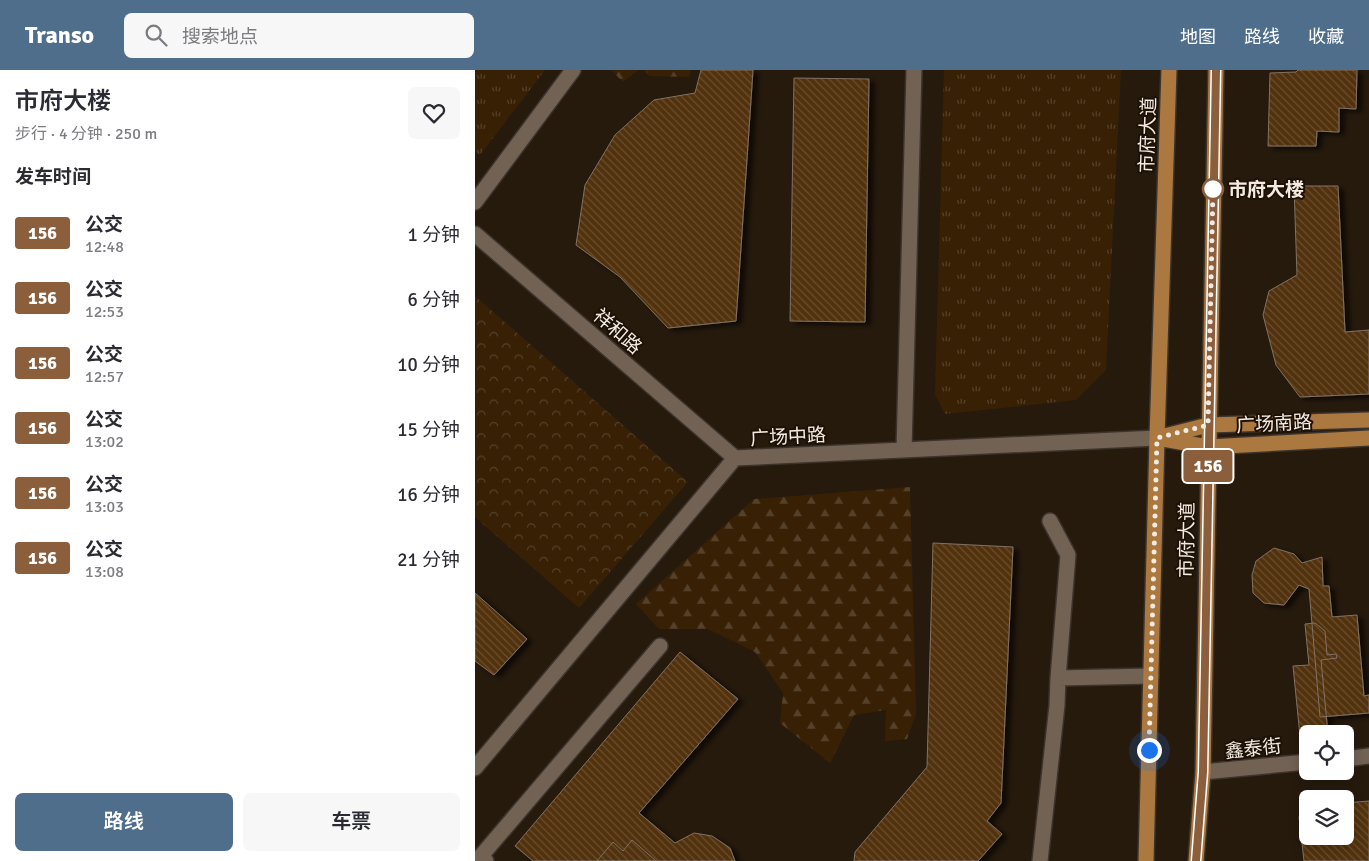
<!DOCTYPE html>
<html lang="zh">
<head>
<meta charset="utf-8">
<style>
	body { margin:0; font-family:Signika,"Noto Sans SC",sans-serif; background:#f7f7f7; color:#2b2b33; height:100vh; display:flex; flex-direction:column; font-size:19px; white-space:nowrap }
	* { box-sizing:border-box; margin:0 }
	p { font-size:16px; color:#7c7c81 }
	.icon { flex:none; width:28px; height:28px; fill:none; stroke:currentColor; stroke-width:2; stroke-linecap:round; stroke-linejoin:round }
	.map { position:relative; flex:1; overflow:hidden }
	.sheet { display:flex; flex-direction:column; background:#fff; width:475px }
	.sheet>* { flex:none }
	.badge { padding:0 10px; border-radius:4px; font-size:18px; line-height:32px }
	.tools { position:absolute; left:824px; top:655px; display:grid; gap:10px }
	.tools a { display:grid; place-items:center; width:55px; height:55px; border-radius:8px; background:#fff; box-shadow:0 2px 12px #0003; font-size:25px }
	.you { position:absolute; width:25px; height:25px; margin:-12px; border:4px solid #fff; border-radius:50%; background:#1a73e8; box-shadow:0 0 0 8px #1a73e833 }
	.map>.badge { position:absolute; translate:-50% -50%; box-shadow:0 0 0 2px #fff }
	h2 { padding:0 15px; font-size:19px; line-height:45px }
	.round { display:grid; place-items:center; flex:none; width:52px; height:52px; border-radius:8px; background:#f7f7f7 }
	.head { display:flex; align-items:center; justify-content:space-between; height:85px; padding:0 15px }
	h1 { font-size:24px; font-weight:600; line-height:38px }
	.primary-button { display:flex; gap:10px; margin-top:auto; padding:10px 15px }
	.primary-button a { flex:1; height:58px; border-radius:8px; background:#4f6e8c; color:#fff; font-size:20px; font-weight:600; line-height:58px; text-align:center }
	.primary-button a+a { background:#f7f7f7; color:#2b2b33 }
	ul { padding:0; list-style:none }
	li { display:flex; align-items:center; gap:15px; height:65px; padding:0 15px }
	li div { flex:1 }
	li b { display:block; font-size:19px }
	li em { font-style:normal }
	li .badge { min-width:55px; font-weight:700; text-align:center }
	header { display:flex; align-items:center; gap:30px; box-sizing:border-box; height:70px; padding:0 25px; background:#4f6e8c; color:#fff }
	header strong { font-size:24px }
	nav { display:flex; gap:28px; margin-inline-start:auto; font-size:18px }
	.search { width:350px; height:45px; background:#f7f7f7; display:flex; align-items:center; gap:12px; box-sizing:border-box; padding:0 18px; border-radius:8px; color:#7c7c81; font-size:19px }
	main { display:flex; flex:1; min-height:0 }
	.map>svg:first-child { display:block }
	.grass { fill:url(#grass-tufts) }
	.forest { fill:url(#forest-firs) }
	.park { fill:url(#park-crowns) }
	.building { fill:url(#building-back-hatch); stroke:#827263; filter:url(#shadow) }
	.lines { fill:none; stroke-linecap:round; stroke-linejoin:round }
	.minor-casing { stroke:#3d332d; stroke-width:18 }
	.major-casing { stroke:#3d332d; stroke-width:18 }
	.minor { stroke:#726254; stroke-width:15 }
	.major { stroke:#ab783f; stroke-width:15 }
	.line-casing { stroke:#fff; stroke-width:11 }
	.line { stroke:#8b5e3c; stroke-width:8 }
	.walk { stroke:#f3eae2; stroke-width:5; stroke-dasharray:0 9 }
	.stop-dot { fill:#fff; stroke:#8b5e3c; stroke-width:2.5 }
	.labels { text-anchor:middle; stroke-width:4; stroke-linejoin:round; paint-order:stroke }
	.street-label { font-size:19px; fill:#f3eae2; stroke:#1d1105 }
	.stop-label { font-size:19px; font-weight:bold; fill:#f3eae2; stroke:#1d1105; text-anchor:start }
</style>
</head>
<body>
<header>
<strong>Transo</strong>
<div class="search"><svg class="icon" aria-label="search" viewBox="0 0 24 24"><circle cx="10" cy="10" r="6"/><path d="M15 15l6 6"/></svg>搜索地点</div>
<nav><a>地图</a><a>路线</a><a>收藏</a></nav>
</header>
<main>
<section class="sheet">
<div class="head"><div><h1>市府大楼</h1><p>步行 · 4 分钟 · 250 m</p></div><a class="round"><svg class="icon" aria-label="heart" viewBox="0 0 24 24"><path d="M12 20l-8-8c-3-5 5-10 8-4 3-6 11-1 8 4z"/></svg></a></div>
<h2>发车时间</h2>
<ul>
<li><span class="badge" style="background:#8b5e3c;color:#fff">156</span><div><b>公交</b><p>12:48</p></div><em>1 分钟</em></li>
<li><span class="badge" style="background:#8b5e3c;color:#fff">156</span><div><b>公交</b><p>12:53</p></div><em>6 分钟</em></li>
<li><span class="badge" style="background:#8b5e3c;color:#fff">156</span><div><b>公交</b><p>12:57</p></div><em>10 分钟</em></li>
<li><span class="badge" style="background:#8b5e3c;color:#fff">156</span><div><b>公交</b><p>13:02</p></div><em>15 分钟</em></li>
<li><span class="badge" style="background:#8b5e3c;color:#fff">156</span><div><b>公交</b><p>13:03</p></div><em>16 分钟</em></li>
<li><span class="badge" style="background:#8b5e3c;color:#fff">156</span><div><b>公交</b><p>13:08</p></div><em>21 分钟</em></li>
</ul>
<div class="primary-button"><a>路线</a><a>车票</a></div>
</section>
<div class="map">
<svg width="894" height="791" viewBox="0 0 894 791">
	<defs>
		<pattern id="grass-tufts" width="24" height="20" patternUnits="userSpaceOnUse" patternTransform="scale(1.25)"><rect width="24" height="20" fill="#382005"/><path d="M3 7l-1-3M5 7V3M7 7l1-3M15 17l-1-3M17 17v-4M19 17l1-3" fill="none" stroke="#554129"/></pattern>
		<pattern id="forest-firs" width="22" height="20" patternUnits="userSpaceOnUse" patternTransform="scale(1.25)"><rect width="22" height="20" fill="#382005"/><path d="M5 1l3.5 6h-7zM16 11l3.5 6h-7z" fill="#554129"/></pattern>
		<pattern id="park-crowns" width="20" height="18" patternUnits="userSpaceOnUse" patternTransform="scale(1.25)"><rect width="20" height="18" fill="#382005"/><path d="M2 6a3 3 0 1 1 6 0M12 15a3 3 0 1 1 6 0" fill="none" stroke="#554129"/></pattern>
		<pattern id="building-back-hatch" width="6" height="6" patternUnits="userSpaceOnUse" patternTransform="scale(1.25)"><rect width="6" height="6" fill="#51310c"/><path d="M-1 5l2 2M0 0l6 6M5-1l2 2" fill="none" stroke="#6a4f2f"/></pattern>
		<filter id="shadow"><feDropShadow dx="5.5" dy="3" stdDeviation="2.5" flood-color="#0009"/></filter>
	</defs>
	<rect width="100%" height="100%" fill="#261a0d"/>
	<!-- grass -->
	<path class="grass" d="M0,0H70L5,85L0,82Z
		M469,0H646L631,300L601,330L470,344L460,324Z"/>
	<!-- forest -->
	<path class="forest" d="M138,0H163L148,12L137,1Z
		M169,0H216L214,7L175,6Z
		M435,417L441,644L432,669L410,671L411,640L379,645L355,693L305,653L308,623L280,582L233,559H184L161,534L279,429Z"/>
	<!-- park -->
	<path class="park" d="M0,226L213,412L104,538L0,447Z"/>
	<!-- building -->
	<path class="building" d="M226,0H278L261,251L193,258L145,207L101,175L110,115L140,65L179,30L220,23Z
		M823,0H882L881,39L864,38V62L842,61L841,76H793L795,3L821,2Z
		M319,8L394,9L390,252L315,251Z
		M819,116H863L870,262L894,260V324L825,327L801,295L788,245L794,221L822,205Z
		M458,473L538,477L526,733L512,751L527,764L503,791H379L380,782L452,697Z
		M799,478L819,484L827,493L847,487L848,516H854L857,547L882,545L889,626L894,625V643L845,647L834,519L824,515L809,535L789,533L778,523L777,505L781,491Z
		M0,523L52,569L19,605L0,591Z
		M840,553L850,561L852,585L861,584L862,588L846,590L853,664H832V675L826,676L818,596L834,595L830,554Z
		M205,582L263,629L164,743L200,773L219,763L237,766L255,778L260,791H58L40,776Z
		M894,731V791H829L824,747L828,740L832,738V766H870V733Z
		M157,770L181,791H122L138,772L148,781Z"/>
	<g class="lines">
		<!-- minor casing -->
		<g class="minor-casing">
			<path id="minor" d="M0,132L98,0
				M0,164L260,388
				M429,380L439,0
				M575,451L593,485L583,608
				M870,689L894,686
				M0,698L260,388L682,368
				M728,702L832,692
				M11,791L6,786L185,576
				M565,791L582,635L583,608L676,606"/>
		</g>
		<!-- major casing -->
		<g class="major-casing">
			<path id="major" d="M682,368L733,355L894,350
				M688,369L733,377L894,368
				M671,791L682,368L694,0
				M721,791L728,702L741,0"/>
		</g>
		<!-- minor -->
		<use href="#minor" class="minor"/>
		<!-- major -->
		<use href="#major" class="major"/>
	</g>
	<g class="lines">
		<!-- line casing -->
		<g class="line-casing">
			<path id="line" d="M721,791L728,702L741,0"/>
		</g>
		<!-- line -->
		<use href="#line" class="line"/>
		<!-- walk -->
		<path class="walk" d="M674,680L682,368L733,355L738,119"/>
	</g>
	<!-- markers -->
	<circle class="stop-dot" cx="738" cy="119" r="10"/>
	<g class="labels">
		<!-- street labels -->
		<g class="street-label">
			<text transform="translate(672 65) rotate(-88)" y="7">市府大道</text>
			<text transform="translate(143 261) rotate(41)" y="7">祥和路</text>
			<text transform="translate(799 353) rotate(-3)" y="7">广场南路</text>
			<text transform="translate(313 366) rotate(-3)" y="7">广场中路</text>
			<text transform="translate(711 470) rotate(-89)" y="7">市府大道</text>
			<text transform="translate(778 678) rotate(-6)" y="7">鑫泰街</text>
		</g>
		<!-- stop labels -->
		<g class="stop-label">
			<text x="753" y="126">市府大楼</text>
		</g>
	</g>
</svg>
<div class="tools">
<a><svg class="icon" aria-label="locate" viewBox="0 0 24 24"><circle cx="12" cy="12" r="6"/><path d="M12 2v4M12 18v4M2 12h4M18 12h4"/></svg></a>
<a><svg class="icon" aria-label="layers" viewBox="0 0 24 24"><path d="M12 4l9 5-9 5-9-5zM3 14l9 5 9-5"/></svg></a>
</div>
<div class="you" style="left:674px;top:680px"></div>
<b class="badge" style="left:733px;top:396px;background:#8b5e3c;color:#fff">156</b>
</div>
</main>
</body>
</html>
